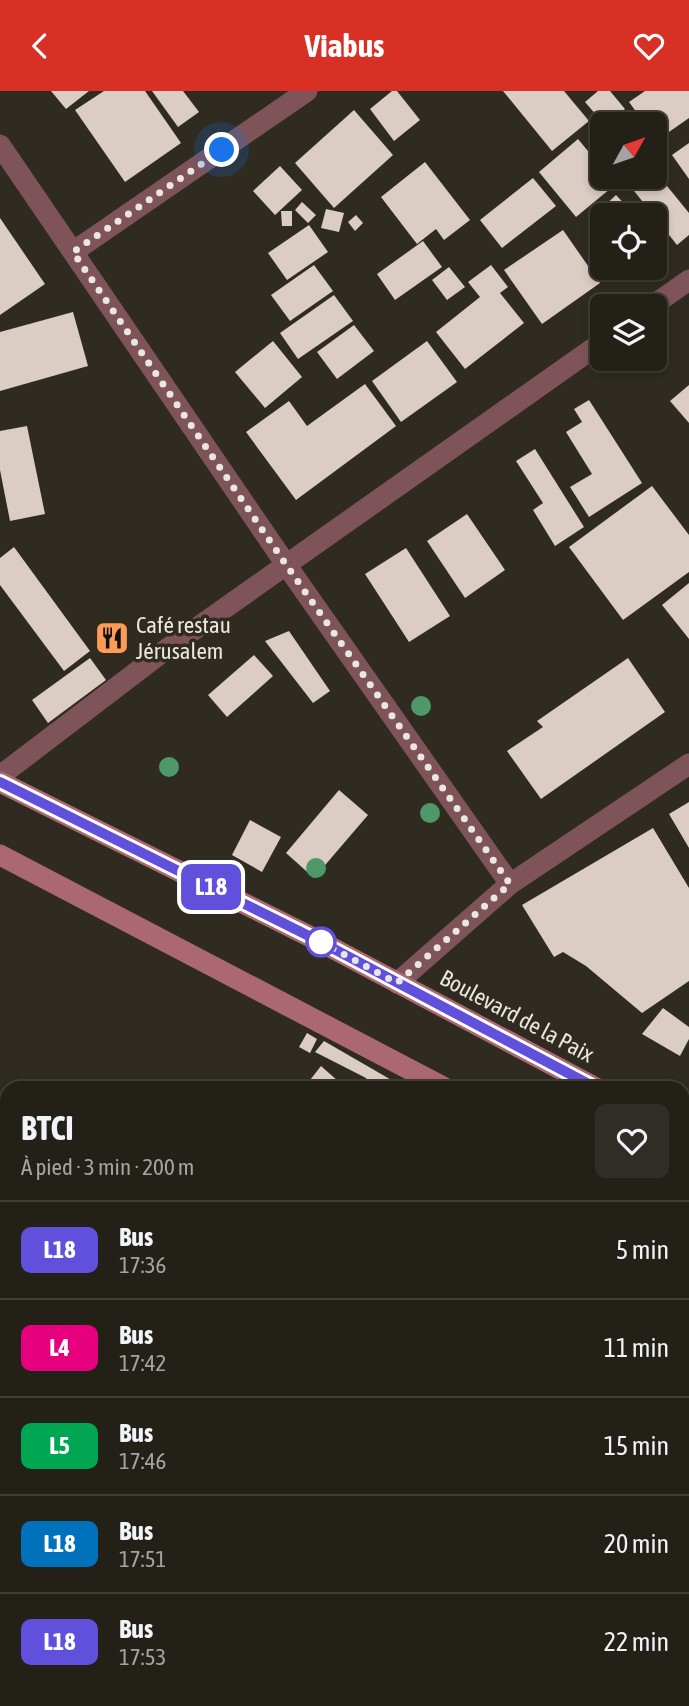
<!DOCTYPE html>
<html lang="fr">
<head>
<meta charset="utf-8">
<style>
	body { margin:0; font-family:"Asap Condensed",sans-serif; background:#2f2d25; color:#f1f3f6; height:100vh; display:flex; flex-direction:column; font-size:26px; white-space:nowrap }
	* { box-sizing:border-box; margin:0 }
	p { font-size:23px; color:#a3a3a2 }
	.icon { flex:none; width:38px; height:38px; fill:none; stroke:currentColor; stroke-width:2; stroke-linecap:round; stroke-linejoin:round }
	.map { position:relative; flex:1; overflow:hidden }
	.drawer { position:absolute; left:0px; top:990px; width:690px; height:625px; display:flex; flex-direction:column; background:#232018; border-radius:21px 21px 0 0; box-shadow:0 4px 10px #0003,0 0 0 2px #403e37 }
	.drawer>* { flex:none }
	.badge { padding:0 14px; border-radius:10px; font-size:24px; line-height:46px }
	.needle { width:46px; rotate:50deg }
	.controls { position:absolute; left:590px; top:21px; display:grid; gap:14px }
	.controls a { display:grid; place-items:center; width:77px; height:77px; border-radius:10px; background:#232018; box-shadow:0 4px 10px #0003,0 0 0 2px #403e37; font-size:35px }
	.you { position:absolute; width:35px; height:35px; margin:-18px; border:5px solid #fff; border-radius:50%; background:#1a73e8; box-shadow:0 0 0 10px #1a73e833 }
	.map>.badge { position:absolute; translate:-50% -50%; box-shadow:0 0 0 4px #fff }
	.round { display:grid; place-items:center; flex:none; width:74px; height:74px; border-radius:10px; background:#2f2d25 }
	.head { display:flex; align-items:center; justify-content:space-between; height:119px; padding:0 21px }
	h1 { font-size:33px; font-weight:700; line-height:52px }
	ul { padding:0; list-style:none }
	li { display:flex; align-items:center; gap:21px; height:98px; padding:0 21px; border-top:2px solid #403e37 }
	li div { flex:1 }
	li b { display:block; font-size:26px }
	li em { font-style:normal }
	li .badge { min-width:77px; font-weight:700; text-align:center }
	header { display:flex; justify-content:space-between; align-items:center; height:91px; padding:0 21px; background:#d93025; color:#fff; font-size:32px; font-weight:700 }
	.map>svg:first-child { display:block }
	.building { fill:#dbccc4 }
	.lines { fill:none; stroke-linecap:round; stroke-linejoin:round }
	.street { stroke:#7e5359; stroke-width:21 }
	.secondary { stroke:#ab6773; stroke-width:21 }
	.tree { fill:#4f986a }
	.line-casing { stroke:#fff; stroke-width:16 }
	.line { stroke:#6050dc; stroke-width:10 }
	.walk { stroke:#e9e7df; stroke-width:7; stroke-dasharray:0 12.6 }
	.stop-dot { fill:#fff; stroke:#6050dc; stroke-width:3.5 }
	.labels { text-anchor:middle; stroke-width:7; stroke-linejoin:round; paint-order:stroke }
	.poi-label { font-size:23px; fill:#e9e7df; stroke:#2f2b20; text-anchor:start }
	.street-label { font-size:23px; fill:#e9e7df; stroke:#2f2b20 }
</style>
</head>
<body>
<header><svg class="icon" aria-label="back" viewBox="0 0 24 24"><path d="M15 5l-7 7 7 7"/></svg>Viabus<svg class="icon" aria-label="heart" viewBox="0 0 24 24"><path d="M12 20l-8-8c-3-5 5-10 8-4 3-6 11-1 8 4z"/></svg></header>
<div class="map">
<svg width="689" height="1615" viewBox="0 0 689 1615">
	<rect width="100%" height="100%" fill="#2f2b20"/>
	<!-- building -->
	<path class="building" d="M51,0H89L66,18Z
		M104,0H145L181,52L125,91L75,19Z
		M152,0H183L199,21L178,36Z
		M392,0H397L420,29L394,50L370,18Z
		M503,0H564L589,30L552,60Z
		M598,0H610L625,18L607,33H604L585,11Z
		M645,0H689V27L656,50L654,47V33H645L629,11Z
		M354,19L393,64L334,117L295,72Z
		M578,48L602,77V86H610L616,93L576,126L539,81Z
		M689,52V88L672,64Z
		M425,71L470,129L444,149L436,138L417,153L381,106Z
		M280,75L302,99L275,124L253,100Z
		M654,79L689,122V144L677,154L623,86H654Z
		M533,87L556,115L502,157L480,129Z
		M616,104L635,124H603L599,120Z
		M302,111L316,124L308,132L295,119Z
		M326,118L344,122L339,141L321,137Z
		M281,120H292V135H282Z
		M356,124L363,132L355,140L348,131Z
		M0,127L45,193L0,224Z
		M309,134L328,161L287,189L268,162Z
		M563,139L600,192L542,233L504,179Z
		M423,150L442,176L395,209L377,183Z
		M314,174L333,200L290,230L271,204Z
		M491,174L508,196L500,202L524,232L465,278L436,241L480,206L468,191Z
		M449,176L465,196L447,209L432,189Z
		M334,204L353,230L298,268L280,242Z
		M73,221L88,275L0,300V241Z
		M354,234L374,260L337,288L317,261Z
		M273,250L302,286L265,317L235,281Z
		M427,250L457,291L401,331L372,290Z
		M365,293L396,335L296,409L246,341L289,310L307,335Z
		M689,294V332L670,310Z
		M589,309L642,392L589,426L570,396L592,383L566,341L582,331L574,318Z
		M27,335L45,423L10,430L0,379V340Z
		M535,358L584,436L555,455L533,419L543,412L516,370Z
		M652,395L689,444V481L623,529L569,456Z
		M467,423L505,479L465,507L427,450Z
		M14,456L90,560L64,580L0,494V467Z
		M406,457L450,525L409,551L365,483Z
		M689,492V548L662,514Z
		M289,540L330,600L313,612L265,550Z
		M254,564L273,585L227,626L208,604Z
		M90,567L106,589L48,632L32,609Z
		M628,567L665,621L541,708L507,660L543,636L537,630Z
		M339,699L368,724L314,787L286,762Z
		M689,711V757L669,723Z
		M250,729L281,746L262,781L232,764Z
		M653,737L689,797V890L642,922L586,875L563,861L554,866L522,814Z
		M663,917L689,936V948L680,965L642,943Z
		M307,942L317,948L310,962L299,956Z
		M324,950L407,998H376L369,993L366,987L315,961Z
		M321,975L347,998H303Z
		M7,1249V1322L0,1327V1254Z
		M7,1330V1386L0,1391V1335Z
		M682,1338L689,1345V1402L682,1395Z
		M7,1416V1443L0,1435V1422Z
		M689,1452V1514L682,1508V1459Z
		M0,1483L7,1492V1570L0,1560Z
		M689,1561V1615H661L654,1608H682V1567Z
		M103,1608H142L148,1615H108Z
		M155,1608H214L216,1613L206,1615H158Z
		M229,1608H304L311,1615H224Z
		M456,1608H540L548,1615H455L451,1612Z"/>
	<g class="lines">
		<!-- street -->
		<path class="street" d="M0,54L287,475L510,793
			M73,161L307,0
			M652,215L689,189
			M0,685L164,560L602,251
			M397,892L510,793L689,673
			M0,1152L7,1162
			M682,1211L689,1204
			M682,1285L689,1294
			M323,1615L329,1608"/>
		<!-- secondary -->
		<path class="secondary" d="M0,691L319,850L598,998
			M0,764L447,998
			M682,1042L689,1045
			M682,1119L689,1122"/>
	</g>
	<!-- trees -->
	<g class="tree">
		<circle cx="421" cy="615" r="10"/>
		<circle cx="169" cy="676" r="10"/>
		<circle cx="430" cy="722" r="10"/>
		<circle cx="316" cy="777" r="10"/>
	</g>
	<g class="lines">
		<!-- line casing -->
		<g class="line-casing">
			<path id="line" d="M0,691L319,850L598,998"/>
		</g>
		<!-- line -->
		<use href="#line" class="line"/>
		<!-- walk -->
		<path class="walk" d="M222,59L73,161L287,475L510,793L397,892L319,850L321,851"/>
	</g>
	<!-- icons -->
	<defs>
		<g id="restaurant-square" transform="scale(1.75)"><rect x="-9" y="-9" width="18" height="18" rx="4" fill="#fe9c57" stroke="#2f2b20"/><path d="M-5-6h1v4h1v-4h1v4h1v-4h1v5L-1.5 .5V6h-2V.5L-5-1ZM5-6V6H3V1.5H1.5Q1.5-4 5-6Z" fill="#111"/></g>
	</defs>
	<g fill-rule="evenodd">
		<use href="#restaurant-square" x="112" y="547"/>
	</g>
	<!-- markers -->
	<circle class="stop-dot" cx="321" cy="851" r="14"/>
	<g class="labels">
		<!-- poi labels -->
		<g class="poi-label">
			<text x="136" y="542">Café restau<tspan x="136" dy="26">Jérusalem</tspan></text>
		</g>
		<!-- street labels -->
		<g class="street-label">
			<text transform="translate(517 925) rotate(28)" y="8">Boulevard de la Paix</text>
		</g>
	</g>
</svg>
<div class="controls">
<a><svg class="needle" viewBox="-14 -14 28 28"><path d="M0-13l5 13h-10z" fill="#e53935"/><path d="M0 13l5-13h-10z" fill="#a3a3a2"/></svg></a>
<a><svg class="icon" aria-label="locate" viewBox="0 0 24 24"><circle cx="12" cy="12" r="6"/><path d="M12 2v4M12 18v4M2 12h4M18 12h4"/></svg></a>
<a><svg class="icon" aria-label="layers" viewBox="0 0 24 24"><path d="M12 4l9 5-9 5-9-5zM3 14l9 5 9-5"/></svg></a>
</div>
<div class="you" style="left:222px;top:59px"></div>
<b class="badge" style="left:211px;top:796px;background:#6050dc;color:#fff">L18</b>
<section class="drawer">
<div class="head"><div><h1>BTCI</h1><p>À pied · 3 min · 200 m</p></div><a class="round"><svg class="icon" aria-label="heart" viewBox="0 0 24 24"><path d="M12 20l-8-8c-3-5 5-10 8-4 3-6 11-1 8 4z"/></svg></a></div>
<ul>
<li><span class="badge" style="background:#6050dc;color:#fff">L18</span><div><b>Bus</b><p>17:36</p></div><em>5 min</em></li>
<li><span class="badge" style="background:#e6007e;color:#fff">L4</span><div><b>Bus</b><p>17:42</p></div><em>11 min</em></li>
<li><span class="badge" style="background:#00a651;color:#fff">L5</span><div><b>Bus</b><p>17:46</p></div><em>15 min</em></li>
<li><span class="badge" style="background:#0072bc;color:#fff">L18</span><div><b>Bus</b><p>17:51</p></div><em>20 min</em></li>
<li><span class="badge" style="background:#6050dc;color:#fff">L18</span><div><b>Bus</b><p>17:53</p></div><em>22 min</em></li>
</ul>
</section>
</div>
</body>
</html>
